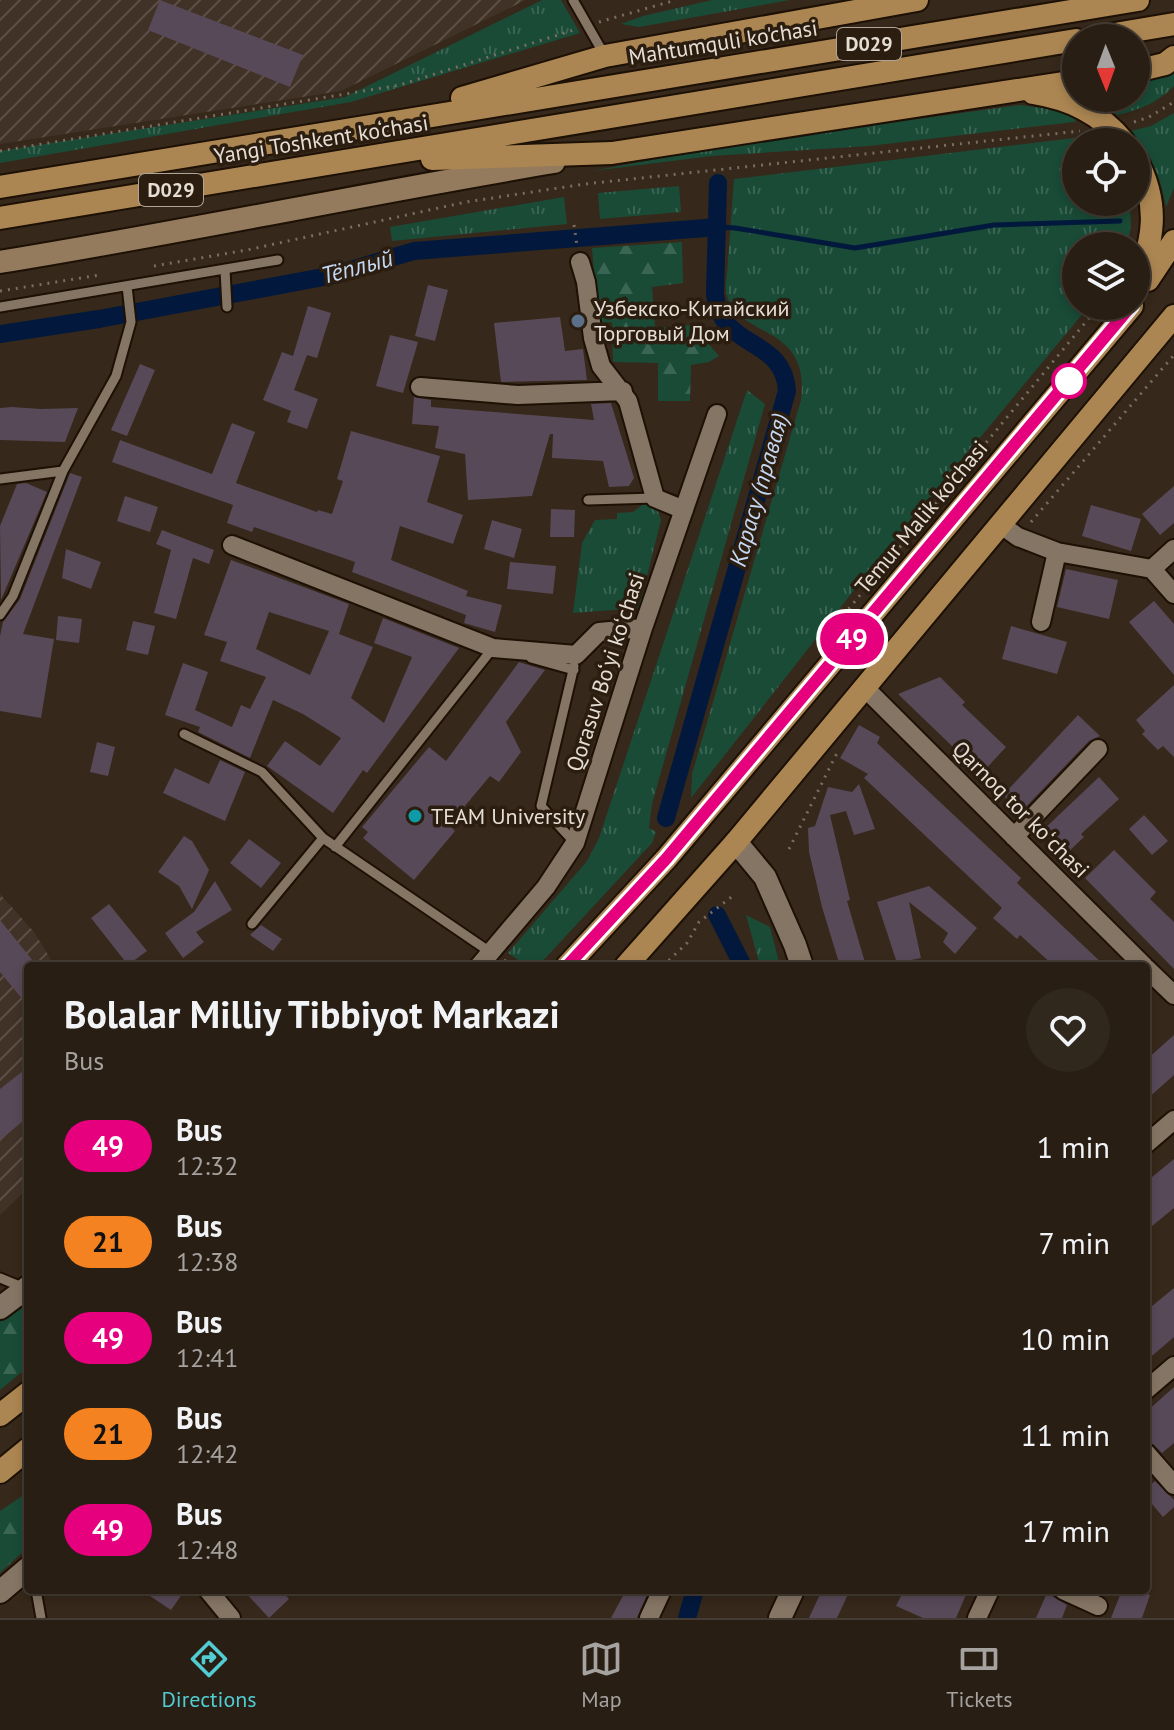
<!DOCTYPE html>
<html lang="en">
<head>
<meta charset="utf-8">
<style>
	body { margin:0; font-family:"PT Sans",sans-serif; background:#30271d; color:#f1f3f6; height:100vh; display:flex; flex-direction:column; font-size:30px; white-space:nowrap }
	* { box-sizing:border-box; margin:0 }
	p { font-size:26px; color:#a5a2a0 }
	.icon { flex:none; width:44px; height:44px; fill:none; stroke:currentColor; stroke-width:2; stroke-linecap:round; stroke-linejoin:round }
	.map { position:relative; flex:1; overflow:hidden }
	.sheet { position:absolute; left:24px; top:962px; width:1126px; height:632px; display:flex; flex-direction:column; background:#281e14; border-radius:8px; box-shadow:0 4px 12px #0003,0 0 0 2px #443c34 }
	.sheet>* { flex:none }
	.badge { padding:0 16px; border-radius:26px; font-size:28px; line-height:52px }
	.needle { width:52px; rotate:179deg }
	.controls { position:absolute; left:1062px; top:24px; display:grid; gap:16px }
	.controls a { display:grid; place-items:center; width:88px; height:88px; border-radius:50%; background:#281e14; box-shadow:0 4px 12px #0003,0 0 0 2px #443c34; font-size:40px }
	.map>.badge { position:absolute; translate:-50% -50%; box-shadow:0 0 0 4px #fff }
	.round { display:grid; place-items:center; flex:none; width:84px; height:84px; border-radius:42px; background:#30271d }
	.head { display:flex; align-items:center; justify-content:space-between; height:136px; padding:0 40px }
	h1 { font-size:38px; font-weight:700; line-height:60px }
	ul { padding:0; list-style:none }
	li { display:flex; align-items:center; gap:24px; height:96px; padding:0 40px }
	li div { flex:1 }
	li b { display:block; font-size:30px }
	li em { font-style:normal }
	li .badge { min-width:88px; font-weight:700; text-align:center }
	.tabs { display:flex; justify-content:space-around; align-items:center; height:112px; border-top:2px solid #443c34; background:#281e14; font-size:22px; color:#a5a2a0 }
	.tabs a { display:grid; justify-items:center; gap:4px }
	.tabs .active { color:#51ccd2 }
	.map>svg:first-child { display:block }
	.industrial { fill:url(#industrial-furrows) }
	.grass { fill:url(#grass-tufts) }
	.forest { fill:url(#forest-firs) }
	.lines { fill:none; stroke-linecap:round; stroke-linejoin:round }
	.stream { stroke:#02193d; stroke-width:5 }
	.canal { stroke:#02193d; stroke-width:18 }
	.building { fill:#584958; fill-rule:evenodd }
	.service-casing { stroke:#1d1004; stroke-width:13 }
	.minor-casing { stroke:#1d1004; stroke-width:22 }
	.tertiary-casing { stroke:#1d1004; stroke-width:26 }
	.secondary-casing { stroke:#1d1004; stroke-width:26 }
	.trunk-casing { stroke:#1d1004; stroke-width:26 }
	.path { stroke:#7a6d61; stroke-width:3; stroke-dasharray:2 6; stroke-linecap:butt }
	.service { stroke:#857564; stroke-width:9 }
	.minor { stroke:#857564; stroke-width:18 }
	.tertiary { stroke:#857564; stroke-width:22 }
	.secondary { stroke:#947b5d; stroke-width:22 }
	.trunk { stroke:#ac8652; stroke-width:22 }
	.line-casing { stroke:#fff; stroke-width:18 }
	.line { stroke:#e6007e; stroke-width:12 }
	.service-dot { fill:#5c6f8a; stroke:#2b1e10; stroke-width:3 }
	.stop-dot { fill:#fff; stroke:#e6007e; stroke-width:4 }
	.culture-dot { fill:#0f9aa8; stroke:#2b1e10; stroke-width:3 }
	.labels { text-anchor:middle; stroke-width:7; stroke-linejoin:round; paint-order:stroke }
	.shield { fill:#2b1e10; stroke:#aea499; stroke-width:2 }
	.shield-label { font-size:20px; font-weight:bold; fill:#e6ddd4 }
	.street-label { font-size:22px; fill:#e6ddd4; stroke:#2b1e10 }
	.poi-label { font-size:22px; fill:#e6ddd4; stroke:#2b1e10; text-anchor:start }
	.water-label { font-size:24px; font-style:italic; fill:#c5d8f3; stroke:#2b1e10 }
</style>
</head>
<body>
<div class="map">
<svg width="1174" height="1618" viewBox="0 0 1174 1618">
	<defs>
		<pattern id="industrial-furrows" width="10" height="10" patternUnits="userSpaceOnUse" patternTransform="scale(2)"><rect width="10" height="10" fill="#413227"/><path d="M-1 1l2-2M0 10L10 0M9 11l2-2" fill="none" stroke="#5c4f45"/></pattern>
		<pattern id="grass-tufts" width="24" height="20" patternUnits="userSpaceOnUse" patternTransform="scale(2)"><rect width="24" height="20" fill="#194b37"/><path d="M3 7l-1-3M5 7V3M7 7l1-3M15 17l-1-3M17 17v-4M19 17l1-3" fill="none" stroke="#3a6453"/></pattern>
		<pattern id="forest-firs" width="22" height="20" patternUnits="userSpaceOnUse" patternTransform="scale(2)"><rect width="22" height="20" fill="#194b37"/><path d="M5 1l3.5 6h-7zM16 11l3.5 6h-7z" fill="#3a6453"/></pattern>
	</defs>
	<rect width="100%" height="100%" fill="#36281a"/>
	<!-- industrial -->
	<path class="industrial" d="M0,0H526L341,91L0,144Z
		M0,894L34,932L55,966H28V1188L0,1215Z"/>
	<!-- grass -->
	<path class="grass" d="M542,0H561L580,33L351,102L0,163V151L345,97Z
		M712,0H790L639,27L621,24L643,16Z
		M1174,70V86C1157,103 1141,109 1118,115L1089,98H1136V80Z
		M1020,105L1050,109L1078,118L1074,122L869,146L712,156L592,171L743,143Z
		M1174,113V188L1166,207C1161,177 1151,154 1131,131L1151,126Z
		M1091,136L1096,142H1076V202H1130L1131,227L1127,246H1076V306H1089L862,580L691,798L692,774L801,400C811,321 734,340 726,291C725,282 728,270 728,260C730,233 732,206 734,179Z
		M679,186L681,212L600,219L598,193Z
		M564,197L567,224L392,241L390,227Z
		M747,390L765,404L652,804L649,828L656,832L652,843L538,966H527L508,953L587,861L599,838Z
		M646,502L657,509L661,520L639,608L573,613L582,543L595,520L617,519V513L633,512Z
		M746,915L770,927L780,966H760Z"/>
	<!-- forest -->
	<path class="forest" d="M682,242L683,283L652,287L655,328L692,325L719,356L709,362L691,365L690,401H658V363L613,362L612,322L598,323L592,248Z
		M28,1303V1363L22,1372L0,1390V1322Z
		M28,1492V1547L0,1573V1511Z"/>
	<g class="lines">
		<!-- stream -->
		<path class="stream" d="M718,227L735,228L855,248L994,225L1120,221"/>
		<!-- canal -->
		<path class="canal" d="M0,334L99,319L334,275L414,251L718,227
			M666,818L787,391C784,336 721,351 715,294L718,183
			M717,915L743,966
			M687,1618L695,1590"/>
	</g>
	<!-- building -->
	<path class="building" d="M160,0L303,55L290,87L148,30Z
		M428,285L448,290L435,341L415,336Z
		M308,306L331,313L317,358L307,355L294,390L318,399L307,429L287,422L291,411L263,400L282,352L293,356Z
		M560,317L565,351L583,349L587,380L501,382L494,323Z
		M390,335L418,342L403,393L376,386Z
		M140,364L155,370L127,436L111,430Z
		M414,397L431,400V407L594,420L591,404L611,403L634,478L629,486L609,487L603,461L552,458L553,434H550L532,496L468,500L465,454L435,448L439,426L412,424Z
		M12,407L41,409L78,408L65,442L0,440V408Z
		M232,423L255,432L236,483L317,512L318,510L332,514L343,481L337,479L351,431L440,456L427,502L463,515L453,544L400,526L391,560L468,591L466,596L502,605L495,632L464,623L466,615L352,572L355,562L254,527L252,532L227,523L233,505L112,462L120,440L212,474Z
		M70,473L82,477L23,634L54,639L41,718L0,711V636L3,622L20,599Z
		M26,483L47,492L1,600L0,526L17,484Z
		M1174,486V523L1160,535L1142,514Z
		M125,496L158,507L150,532L117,521Z
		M1091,505L1141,519L1131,551L1082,536Z
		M551,509L575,510L574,537H550Z
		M492,520L522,529L514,558L484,549Z
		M162,530L214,550L209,564L193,558L176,619L154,613L171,550L156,544Z
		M66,549L101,562L91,589L62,578Z
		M231,560L349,604L339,634L373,647L351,698L384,723L412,657L374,643L383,618L459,648L367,773L363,770L333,813L267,766L285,741L320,766L341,738L303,714L273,700L250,758L198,732L200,727L165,715L183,663L208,672L195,710L232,727L241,705L250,709L266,677L220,661L227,642L204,635ZM269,612L329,631L310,675L256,649Z
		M510,562L556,566L553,594L507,589Z
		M1066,569L1118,580L1109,619L1057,607Z
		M1154,601L1174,624V675L1129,622Z
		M58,616L82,619L79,643L56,640Z
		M133,621L155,626L148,655L126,650Z
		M1011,626L1067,642L1057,674L1002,659Z
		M519,662L545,670L506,722L521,752L499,782L490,776L449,825L455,831L414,880L363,838L368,832L362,827L429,747L446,761Z
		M940,677L965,702L962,705L1006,747L981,774L898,694Z
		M1174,685V757L1163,746L1158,750L1142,734L1145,731L1136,720Z
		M1078,715L1100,736L1089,741L1021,812L1003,795Z
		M859,725L880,737L877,743L1021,878L1017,883L1105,966H1054L1020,935L1017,939L993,918L1002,908L864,778L868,774L840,758Z
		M97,742L115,747L108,776L90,772Z
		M220,760L245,772L225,821L163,793L175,768L209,784Z
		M1099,777L1119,799L1081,834L1084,837L1064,856L1042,831Z
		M859,784L875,829L854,835L846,811L830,815L850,900L847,901L866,966H840L822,907L809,852L808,828L815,826L828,787L852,792Z
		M1144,815L1168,841L1152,855L1129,829Z
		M184,836L192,841L209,870L192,909L179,886L158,872Z
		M249,839L281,863L261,888L230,863Z
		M1114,850L1156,892L1150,899L1174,922V969L1085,878Z
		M215,881L232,910L196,932L204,942L183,958L165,933L194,912Z
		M929,886L977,928L955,954L943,942L948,933L909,902L921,958L897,963L877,902Z
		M109,904L147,951L128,965L91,918Z
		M0,920L37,966H28V1006L0,972Z
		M261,925L282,939L273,951L250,935Z
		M1174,1035V1075L1146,1100V1060Z
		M28,1067V1117L0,1140V1089Z
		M1174,1159V1208L1146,1231V1182Z
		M1174,1288V1337L1146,1361V1311Z
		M1174,1387V1443L1162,1453L1154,1445L1146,1441V1412Z
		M1155,1481L1174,1500V1507L1163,1517L1146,1497V1489Z
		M141,1590H185L171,1610Z
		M243,1590H281L289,1599L269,1618Z
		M626,1590H649L637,1618H611Z
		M822,1590H850L837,1618H809Z
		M904,1590H968L956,1618H923L896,1606Z
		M1122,1590H1137L1150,1595L1142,1618H1111Z
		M1047,1593L1067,1605L1062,1618H1036Z"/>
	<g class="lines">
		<!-- service casing -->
		<g class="service-casing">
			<path id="service" d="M573,0L605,56
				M225,270L227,307
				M0,307L278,260
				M0,479L63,471
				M588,500L655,498
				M0,615L13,596L63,471L116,376L131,322L127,286
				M531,658L574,670
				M574,666L541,806L575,843
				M184,734L262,772L323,838L490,952
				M335,847L493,648
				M252,924L323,838
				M0,1278L22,1287
				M36,1590L41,1618"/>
		</g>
		<!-- minor casing -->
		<g class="minor-casing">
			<path id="minor" d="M580,262L586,282L593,338L601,366L628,401L655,498L684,510
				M420,387L518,395L623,391
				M1000,524L1018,537L1057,552L1152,569L1174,594
				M232,545L493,648L576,655L599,632L643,628
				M1152,569L1174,549
				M1041,622L1057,552
				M864,687L1144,966
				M1014,837L1098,749
				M479,966L546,887L575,843L643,628L717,414
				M1146,968L1174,995
				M1146,1144L1174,1120
				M1146,1390L1174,1366
				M1146,1453L1174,1485
				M208,1590L231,1618
				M1063,1590L1098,1606
				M649,1618L662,1590
				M977,1618L990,1590"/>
		</g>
		<!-- tertiary casing -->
		<g class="tertiary-casing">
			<path id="tertiary" d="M736,842L765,877L795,945L802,966
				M0,1308L28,1287
				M0,1592L28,1568
				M780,1618L793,1590"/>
		</g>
		<!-- secondary casing -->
		<g class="secondary-casing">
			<path id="secondary" d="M0,262C185,232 369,193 554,162"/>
		</g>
		<!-- trunk casing -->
		<g class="trunk-casing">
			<path id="trunk" d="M1091,38L1174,24
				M1136,71L1165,64L1174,57
				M1033,93C1070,99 1100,113 1124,142
				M462,98L605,56L917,0
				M432,159L612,153L1076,81
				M1136,159C1161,206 1153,240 1136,288
				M0,187L1138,0
				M0,218L1076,40
				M1148,280L1174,241
				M567,966L666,859L1132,306
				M626,966L736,842L1174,316
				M0,1415L28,1393
				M0,1472L28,1449"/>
		</g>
		<!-- path -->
		<path class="path" d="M599,22L676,0
			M1134,122L1149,117L1174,102
			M0,151L400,85L577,29
			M574,225L577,246
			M154,266L247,250L466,202L585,184L1080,131
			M0,291L100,275
			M1031,522L1174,355
			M818,646L1099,306
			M789,849L838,751
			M504,960L513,966
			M663,966L687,943L699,922L734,895"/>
		<!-- service -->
		<use href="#service" class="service"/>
		<!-- minor -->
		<use href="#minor" class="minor"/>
		<!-- tertiary -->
		<use href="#tertiary" class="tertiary"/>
		<!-- secondary -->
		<use href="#secondary" class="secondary"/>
		<!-- trunk -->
		<use href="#trunk" class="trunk"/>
	</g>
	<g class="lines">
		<!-- line casing -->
		<g class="line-casing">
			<path id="line" d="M567,966L666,859L1131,306"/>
		</g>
		<!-- line -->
		<use href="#line" class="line"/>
	</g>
	<!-- markers -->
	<circle class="service-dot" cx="578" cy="321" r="8"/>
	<circle class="stop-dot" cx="1069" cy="381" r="16"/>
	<circle class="culture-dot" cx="415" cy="816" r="8"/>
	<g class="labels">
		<!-- shield labels -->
		<g class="shield">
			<rect x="837" y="28" width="64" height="32" rx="6"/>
			<rect x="139" y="174" width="64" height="32" rx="6"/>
		</g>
		<g class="shield-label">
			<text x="869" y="51">D029</text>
			<text x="171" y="197">D029</text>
		</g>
		<!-- street labels -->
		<g class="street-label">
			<text transform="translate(723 42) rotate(-9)" y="8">Mahtumquli ko'chasi</text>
			<text transform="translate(321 139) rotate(-9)" y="8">Yangi Toshkent ko‘chasi</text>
			<text transform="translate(921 517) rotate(-50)" y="8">Temur Malik ko'chasi</text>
			<text transform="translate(605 672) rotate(-72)" y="8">Qorasuv Bo‘yi koʻchasi</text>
			<text transform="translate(1021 809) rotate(45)" y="8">Qarnoq tor koʻchasi</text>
		</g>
		<!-- poi labels -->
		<g class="poi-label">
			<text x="594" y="316">Узбекско-Китайский<tspan x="594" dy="25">Торговый Дом</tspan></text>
			<text x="431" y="824">TEAM University</text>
		</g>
		<!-- water labels -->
		<g class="water-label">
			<text transform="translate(357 267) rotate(-15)" y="8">Тёплый</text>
			<text transform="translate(759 490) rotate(-74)" y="8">Карасу (правая)</text>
		</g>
	</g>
</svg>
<div class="controls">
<a><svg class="needle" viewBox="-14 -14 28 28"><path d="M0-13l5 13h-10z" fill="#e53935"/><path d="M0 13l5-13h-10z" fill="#a5a2a0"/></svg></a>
<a><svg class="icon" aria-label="locate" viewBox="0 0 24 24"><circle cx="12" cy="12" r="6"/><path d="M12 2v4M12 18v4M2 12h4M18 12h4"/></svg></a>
<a><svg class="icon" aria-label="layers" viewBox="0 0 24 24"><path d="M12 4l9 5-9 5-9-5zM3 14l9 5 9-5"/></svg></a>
</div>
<b class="badge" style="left:852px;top:639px;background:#e6007e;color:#fff">49</b>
<section class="sheet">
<div class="head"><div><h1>Bolalar Milliy Tibbiyot Markazi</h1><p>Bus</p></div><a class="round"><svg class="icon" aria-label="heart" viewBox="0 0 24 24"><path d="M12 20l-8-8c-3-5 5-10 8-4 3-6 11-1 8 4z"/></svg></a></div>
<ul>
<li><span class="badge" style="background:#e6007e;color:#fff">49</span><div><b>Bus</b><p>12:32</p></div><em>1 min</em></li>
<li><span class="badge" style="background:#f58220;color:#111">21</span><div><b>Bus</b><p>12:38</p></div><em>7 min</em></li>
<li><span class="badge" style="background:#e6007e;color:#fff">49</span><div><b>Bus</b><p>12:41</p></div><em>10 min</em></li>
<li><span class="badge" style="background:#f58220;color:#111">21</span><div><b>Bus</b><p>12:42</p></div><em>11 min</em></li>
<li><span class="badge" style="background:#e6007e;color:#fff">49</span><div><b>Bus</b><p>12:48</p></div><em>17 min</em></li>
</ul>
</section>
</div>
<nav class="tabs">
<a class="active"><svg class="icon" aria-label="directions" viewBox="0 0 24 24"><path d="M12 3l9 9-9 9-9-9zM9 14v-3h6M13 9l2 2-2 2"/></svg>Directions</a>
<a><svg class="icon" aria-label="map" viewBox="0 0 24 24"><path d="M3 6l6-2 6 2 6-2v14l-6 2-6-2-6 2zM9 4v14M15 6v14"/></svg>Map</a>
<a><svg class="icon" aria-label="tickets" viewBox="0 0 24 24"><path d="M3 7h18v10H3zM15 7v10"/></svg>Tickets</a>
</nav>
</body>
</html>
